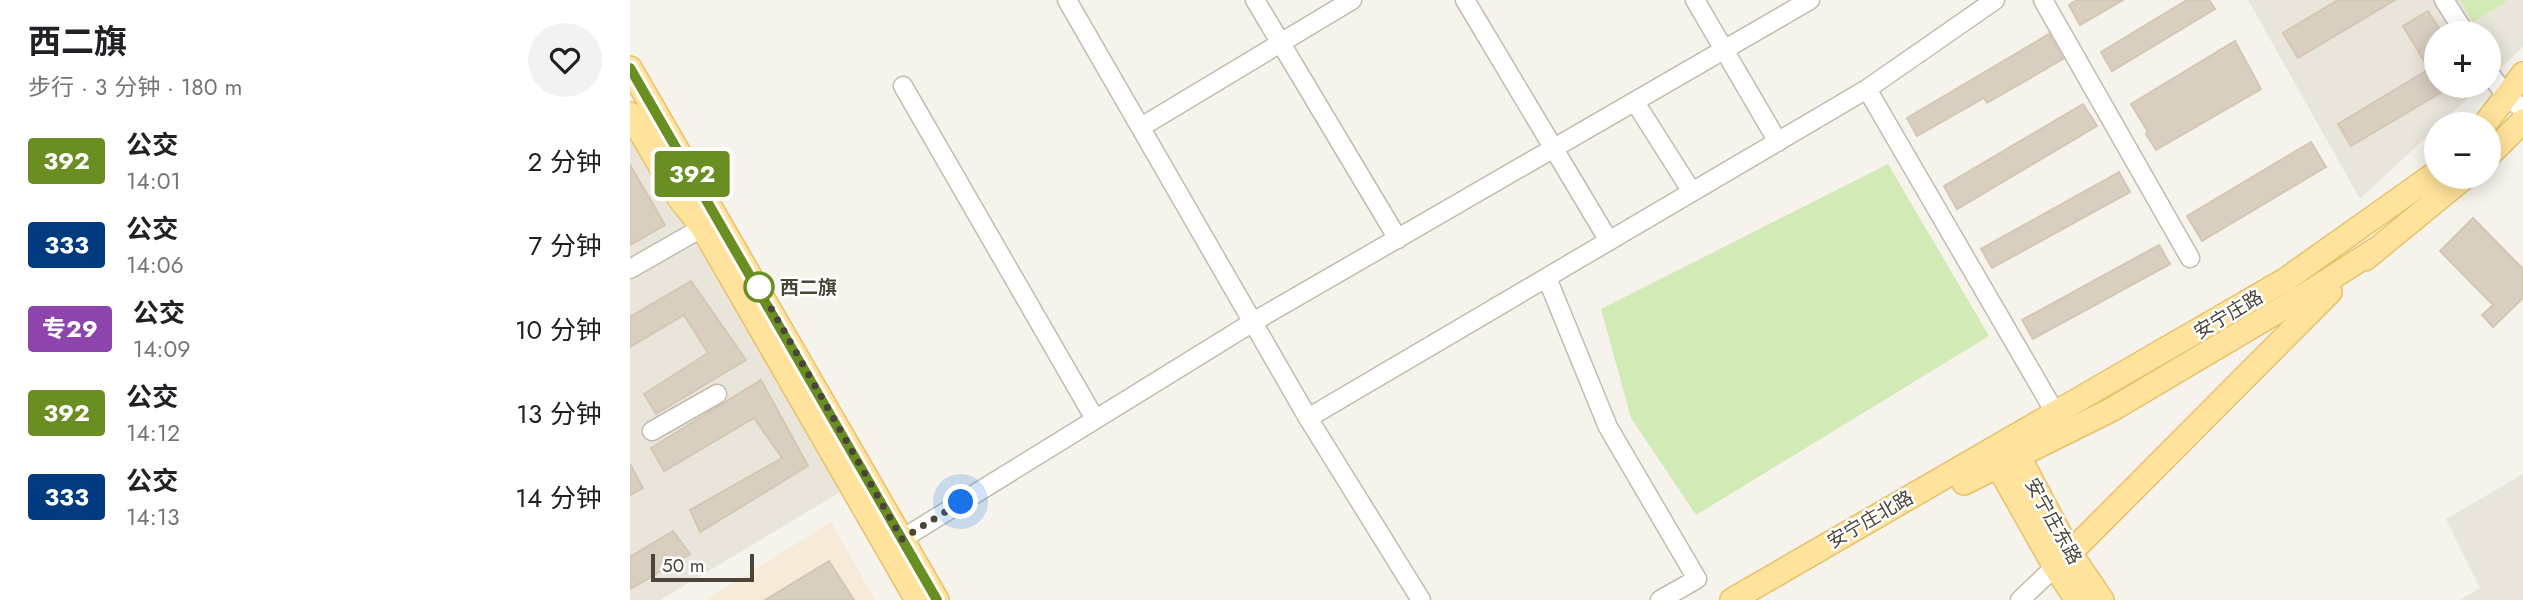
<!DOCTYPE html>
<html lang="zh">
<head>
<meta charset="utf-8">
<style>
	body { margin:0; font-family:Jost,"Noto Sans SC",sans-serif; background:#f2f2f2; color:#202124; height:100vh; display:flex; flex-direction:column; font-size:26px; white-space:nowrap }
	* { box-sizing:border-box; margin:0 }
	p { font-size:23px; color:#757577 }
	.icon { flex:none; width:38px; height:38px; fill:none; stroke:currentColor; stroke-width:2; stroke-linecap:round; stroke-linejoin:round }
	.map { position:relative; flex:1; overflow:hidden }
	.side { display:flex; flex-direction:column; background:#fff; width:630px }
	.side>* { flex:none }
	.badge { padding:0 14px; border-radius:5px; font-size:24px; line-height:46px }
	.controls { position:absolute; left:1794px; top:21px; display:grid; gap:14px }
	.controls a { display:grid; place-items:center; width:77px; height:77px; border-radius:50%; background:#fff; box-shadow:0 4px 18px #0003; font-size:35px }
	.scale { position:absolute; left:21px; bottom:18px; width:103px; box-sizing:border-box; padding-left:7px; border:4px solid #4b4439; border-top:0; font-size:19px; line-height:24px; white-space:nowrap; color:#4b4439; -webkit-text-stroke:5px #fff; paint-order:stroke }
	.you { position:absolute; width:35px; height:35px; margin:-18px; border:5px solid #fff; border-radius:50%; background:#1a73e8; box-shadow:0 0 0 10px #1a73e833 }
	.map>.badge { position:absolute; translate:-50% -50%; box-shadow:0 0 0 4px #fff }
	.round { display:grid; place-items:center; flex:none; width:74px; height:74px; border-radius:37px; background:#f2f2f2 }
	.overview { display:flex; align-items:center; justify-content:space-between; height:119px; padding:0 28px }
	h1 { font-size:33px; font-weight:700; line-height:52px }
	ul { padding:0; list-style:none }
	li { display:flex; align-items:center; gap:21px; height:84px; padding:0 28px }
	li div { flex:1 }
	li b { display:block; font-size:26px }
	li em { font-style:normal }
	li .badge { min-width:77px; font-weight:700; text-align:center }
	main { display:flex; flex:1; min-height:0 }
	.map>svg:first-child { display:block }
	.residential { fill:#eae5da }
	.commercial { fill:#f7ead8 }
	.garden { fill:#d2eab5 }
	.building { fill:#d8cfc1; stroke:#d3c7b4; stroke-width:2 }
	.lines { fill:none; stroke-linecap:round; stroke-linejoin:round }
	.minor-casing { stroke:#c2bbae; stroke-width:21 }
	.major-casing { stroke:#e6c16a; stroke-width:26 }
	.minor { stroke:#fff; stroke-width:18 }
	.major { stroke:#ffe39c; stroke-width:23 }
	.line-casing { stroke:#fff; stroke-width:16 }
	.line { stroke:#6b8e23; stroke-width:10 }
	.walk { stroke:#4b4439; stroke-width:7; stroke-dasharray:0 12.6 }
	.stop-dot { fill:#fff; stroke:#6b8e23; stroke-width:3.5 }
	.labels { text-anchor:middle; stroke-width:5; stroke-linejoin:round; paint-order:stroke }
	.stop-label { font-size:19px; font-weight:bold; fill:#4b4439; stroke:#fff; text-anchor:start }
	.street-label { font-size:19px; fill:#4b4439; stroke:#fff }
</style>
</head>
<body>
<main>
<section class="side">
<div class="overview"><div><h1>西二旗</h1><p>步行 · 3 分钟 · 180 m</p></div><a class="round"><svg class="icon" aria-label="heart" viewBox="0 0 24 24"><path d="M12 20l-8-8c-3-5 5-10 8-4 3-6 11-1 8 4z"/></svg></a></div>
<ul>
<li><span class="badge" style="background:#6b8e23;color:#fff">392</span><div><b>公交</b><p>14:01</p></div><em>2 分钟</em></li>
<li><span class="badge" style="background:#003b80;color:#fff">333</span><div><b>公交</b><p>14:06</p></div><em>7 分钟</em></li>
<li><span class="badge" style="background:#8e44ad;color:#fff">专29</span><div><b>公交</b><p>14:09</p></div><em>10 分钟</em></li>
<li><span class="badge" style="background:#6b8e23;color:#fff">392</span><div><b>公交</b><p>14:12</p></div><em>13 分钟</em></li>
<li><span class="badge" style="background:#003b80;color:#fff">333</span><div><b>公交</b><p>14:13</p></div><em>14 分钟</em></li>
</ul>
</section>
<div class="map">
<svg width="1893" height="600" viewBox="0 0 1893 600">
	<rect width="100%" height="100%" fill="#f6f3ec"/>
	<!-- residential -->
	<path class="residential" d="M1618,0H1893V47L1859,79L1858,33H1806V86H1851L1810,124H1806V128L1730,199Z
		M0,131L212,491L30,600H0Z
		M1893,474V600H1830L1850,588L1816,519Z"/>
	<!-- commercial -->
	<path class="commercial" d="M201,522L245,600H76Z"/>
	<!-- garden -->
	<path class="garden" d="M1830,0H1875L1876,2L1843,22Z
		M1258,164L1359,336L1066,515L1001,418L971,309Z"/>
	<!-- building -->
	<path class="building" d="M1447,0H1493L1450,25L1439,5Z
		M1557,0H1579L1585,9L1482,71L1471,52Z
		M1708,0H1765L1668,58L1653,33Z
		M1798,11L1812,33H1806V86H1822L1721,146L1708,124L1799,69L1773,26Z
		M1419,34L1433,59L1357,103L1354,98L1287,136L1277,118Z
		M1605,41L1631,89L1526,150L1516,134L1518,132L1501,104Z
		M1453,104L1467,126L1327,209L1314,186Z
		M1681,142L1696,167L1572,241L1557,216Z
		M0,165L35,225L0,245Z
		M1489,172L1500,192L1362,268L1351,249Z
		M1843,218L1893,269V298L1863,327L1852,315L1863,305L1810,251Z
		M1529,245L1540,264L1403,339L1392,320Z
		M61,281L116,360L26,414L14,394L78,353L54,315L0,347V317Z
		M131,380L178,466L70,532L60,510L152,458L124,418L34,471L21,448Z
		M0,464L13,488L0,495Z
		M43,531L60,554L0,589V557Z
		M199,561L224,600H135Z"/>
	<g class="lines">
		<!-- minor casing -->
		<g class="minor-casing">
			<path id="minor" d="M437,0L678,418L791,600
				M625,0L768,239
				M835,0L979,241
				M1065,0L1148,142
				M1413,0L1560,258
				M1814,0L1835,33
				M1858,71L1876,96L1893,109
				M273,86L465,419
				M1237,89L1426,414
				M1005,102L1062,192
				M511,127L722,0
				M0,269L82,222
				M917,278L978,427L1067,579L1030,600
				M678,418L1237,89L1365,0
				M22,431L87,394
				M272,539L623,322L1180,0
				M1390,600L1432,560"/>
		</g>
		<!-- major casing -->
		<g class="major-casing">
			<path id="major" d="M0,68L307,600
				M0,114L49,198L72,227L287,600
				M1855,124L1893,74
				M1858,156L1893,121
				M1735,259L1835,177
				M1381,442L1440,553L1472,600
				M1360,452L1425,567L1447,600
				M1334,483L1481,410L1675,295L1745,250
				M1440,553L1700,292
				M1102,600L1655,280L1806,173"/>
		</g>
		<!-- minor -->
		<use href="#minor" class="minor"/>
		<!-- major -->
		<use href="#major" class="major"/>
	</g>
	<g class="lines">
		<!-- line casing -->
		<g class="line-casing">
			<path id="line" d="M0,68L307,600"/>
		</g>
		<!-- line -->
		<use href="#line" class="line"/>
		<!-- walk -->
		<path class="walk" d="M129,287L272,539L331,502"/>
	</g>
	<!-- markers -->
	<circle class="stop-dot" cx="129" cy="287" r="14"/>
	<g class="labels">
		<!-- stop labels -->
		<g class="stop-label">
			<text x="150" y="294">西二旗</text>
		</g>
		<!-- street labels -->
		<g class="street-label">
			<text transform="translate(1598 314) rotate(-31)" y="7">安宁庄路</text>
			<text transform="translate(1240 519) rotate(-30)" y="7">安宁庄北路</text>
			<text transform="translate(1424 521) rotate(61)" y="7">安宁庄东路</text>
		</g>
	</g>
</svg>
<div class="controls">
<a>+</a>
<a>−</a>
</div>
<div class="scale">50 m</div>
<div class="you" style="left:331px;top:502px"></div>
<b class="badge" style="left:62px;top:174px;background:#6b8e23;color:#fff">392</b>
</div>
</main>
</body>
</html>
